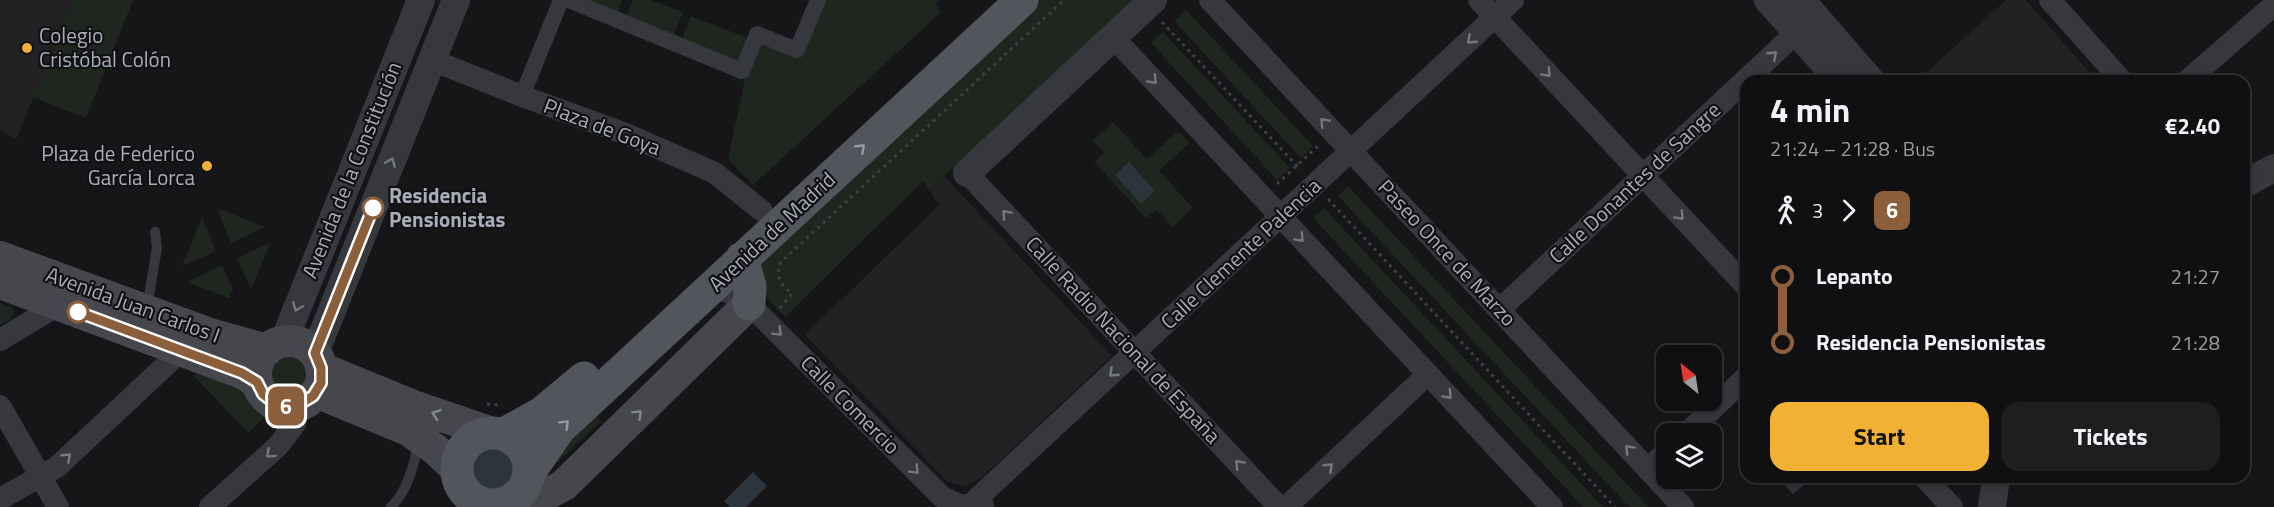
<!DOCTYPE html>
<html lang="en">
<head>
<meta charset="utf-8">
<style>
	body { margin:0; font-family:"Titillium Web",sans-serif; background:#1e1e20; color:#f1f3f6; height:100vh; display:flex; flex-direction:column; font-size:22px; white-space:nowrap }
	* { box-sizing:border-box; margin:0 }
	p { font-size:20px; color:#9c9d9f }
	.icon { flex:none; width:33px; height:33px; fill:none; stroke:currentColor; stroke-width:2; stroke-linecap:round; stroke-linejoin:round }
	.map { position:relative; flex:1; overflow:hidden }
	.details { position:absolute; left:1740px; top:75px; width:510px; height:408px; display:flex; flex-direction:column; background:#101012; border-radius:18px; box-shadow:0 3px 9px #0003,0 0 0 2px #303032 }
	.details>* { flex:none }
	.badge { padding:0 12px; border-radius:9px; font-size:21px; line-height:39px }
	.needle { width:39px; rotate:330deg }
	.controls { position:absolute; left:1656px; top:345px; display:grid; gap:12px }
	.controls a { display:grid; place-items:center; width:66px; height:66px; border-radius:12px; background:#101012; box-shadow:0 3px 9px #0003,0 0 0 2px #303032; font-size:30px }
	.map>.badge { position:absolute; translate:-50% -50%; box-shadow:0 0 0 3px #fff }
	.legs { display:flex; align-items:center; gap:9px; height:66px; padding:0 30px; font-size:20px }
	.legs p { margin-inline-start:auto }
	.headline { display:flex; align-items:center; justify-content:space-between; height:102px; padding:0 30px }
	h1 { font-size:33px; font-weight:700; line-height:45px }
	.primary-button { display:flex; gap:12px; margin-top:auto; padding:12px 30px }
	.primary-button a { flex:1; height:69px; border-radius:18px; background:#f2b134; color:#111; font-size:24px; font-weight:700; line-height:69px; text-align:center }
	.primary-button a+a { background:#1e1e20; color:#f1f3f6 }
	ul { padding:0 30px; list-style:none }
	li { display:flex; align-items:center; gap:21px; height:66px; font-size:22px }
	li i { display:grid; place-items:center; width:9px; height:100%; margin:0 8px; background:currentColor }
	li i::after { content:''; width:15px; height:15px; margin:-8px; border:4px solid; border-radius:50%; background:#101012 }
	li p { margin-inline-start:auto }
	li:first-child i { background:linear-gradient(#0000 50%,currentColor 0) }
	li:last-child i { background:linear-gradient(currentColor 50%,#0000 0) }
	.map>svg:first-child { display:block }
	.built { fill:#222225 }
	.green { fill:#1e261f }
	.water { fill:#2c353c }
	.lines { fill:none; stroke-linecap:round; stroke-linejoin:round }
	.path { stroke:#3d3f44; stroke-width:3; stroke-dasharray:3 4.5; stroke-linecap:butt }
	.service { stroke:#37383d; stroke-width:10 }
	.pedestrian { stroke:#37383d; stroke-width:16 }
	.minor { stroke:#37383d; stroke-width:22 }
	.tertiary { stroke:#37383d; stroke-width:28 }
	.secondary { stroke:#45474d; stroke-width:32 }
	.primary { stroke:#53555c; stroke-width:33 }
	.oneway { stroke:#757881 }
	.oneway2 { stroke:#979ba6 }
	.oneway3 { stroke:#858993 }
	.line-1-casing { stroke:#fff; stroke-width:14 }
	.line-1 { stroke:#8b5e3c; stroke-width:9 }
	.poi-dot { fill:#f2b134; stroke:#111113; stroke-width:2 }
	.stop-1-dot { fill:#fff; stroke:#8b5e3c; stroke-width:3 }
	.labels { text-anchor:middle; stroke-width:4.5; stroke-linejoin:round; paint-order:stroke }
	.poi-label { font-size:21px; fill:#a8adb8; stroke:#111113; text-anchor:start }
	.street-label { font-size:21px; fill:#a8adb8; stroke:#111113 }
	.stop-label { font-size:21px; font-weight:bold; fill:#a8adb8; stroke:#111113; text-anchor:start }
</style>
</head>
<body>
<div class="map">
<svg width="2274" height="507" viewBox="0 0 2274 507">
	<rect width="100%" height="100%" fill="#161618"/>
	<!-- built -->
	<path class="built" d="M0,0H74L16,139L0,130Z
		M2006,0H2026L2097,81H1917Z
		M944,176L1112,356L981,478L966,486L948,482L805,335L939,205L929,190Z"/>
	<!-- green -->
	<path class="green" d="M74,0H133L86,118L33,97Z
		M590,0H622L618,12Z
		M633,0H651L683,12L674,35L627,16Z
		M824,0H940L936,3L940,11L939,14L753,185L728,159L745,79L759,43L799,59Z
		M1038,0H1133L929,190L923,181L785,317C765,298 757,288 763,259Z
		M1186,10L1313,146L1301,158L1174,21Z
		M691,16L750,39L741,62L682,39Z
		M1163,32L1290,168L1277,180L1151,43Z
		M1113,122L1147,159L1178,131L1189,143L1159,171L1193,208L1173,227L1157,210L1146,218L1094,162L1104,153L1093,141Z
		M1348,186L1648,507H1629L1338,196Z
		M217,208L265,227L231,243Z
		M1324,208L1603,507H1583L1313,218Z
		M202,217L216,251L182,266Z
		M270,243L251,289L237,258Z
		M222,265L234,292L232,291L229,298L187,282Z
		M0,303L12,307L14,311L10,319L0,325Z
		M267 374a22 22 0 1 1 44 0a22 22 0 1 1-44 0Z
		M197,373L243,390L270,412L248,433L194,376Z
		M593,413L601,421L551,468V460Z"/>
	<!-- water -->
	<path class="water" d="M1129,162L1155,191L1141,204L1115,175Z
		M468 470a25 25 0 1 1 50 0a25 25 0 1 1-50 0Z
		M753,472L767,486L746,507H730L724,501Z
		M1777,477H1799L1805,484L1793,494Z"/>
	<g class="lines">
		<!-- path -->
		<path class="path" d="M1162,22L1301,170
			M1277,184L1319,145
			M1328,199L1615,507
			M780,308L792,294C781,284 775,277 781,262L1064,0
			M487,404L502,405"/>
		<!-- service -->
		<path class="service" d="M147,307L157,248L155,232
			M391,507C406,493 416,463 417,443"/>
		<!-- pedestrian -->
		<path class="pedestrian" d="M569,0L742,71L757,34L797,50L818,0
			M522,96L561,0"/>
		<!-- minor -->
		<path class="minor" d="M1210,0L1683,507
			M1479,0L1746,286
			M2050,0L2122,81
			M1113,37L1552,507
			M432,60L522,96L626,134L715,173L762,211
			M2187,81L2274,5
			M967,173L1279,507
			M715,285L749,304L942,497L959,505H983
			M1500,309L1797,32
			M0,340L58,305
			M0,406L58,507
			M1686,434L1746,377
			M1648,469L1666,452
			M1924,477L1952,507
			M0,499L57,467L181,351
			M210,507L278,446L295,424L298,405
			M968,507L1513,0
			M1286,507L1428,374"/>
		<!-- tertiary -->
		<path class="tertiary" d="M1768,0L1840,81
			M1801,0L1871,81
			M967,173L1153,0
			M2244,184L2274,168
			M284,341L421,0
			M315,353L456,0
			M1992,507L1996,477"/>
		<!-- secondary -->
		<path class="secondary" d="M0,257L213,335L267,350
			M0,283L242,373L257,382
			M256 374a33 33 0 1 1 66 0a33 33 0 1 1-66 0Z
			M321,368L416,407L492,433
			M316,392L408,430L435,449L456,469
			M531,507L536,500L564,485L749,304"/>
		<!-- primary -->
		<path class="primary" d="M742,258L750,286L749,304
			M457 469a36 36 0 1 1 72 0a36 36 0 1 1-72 0Z
			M504,434L542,413L584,378
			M530,471L559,429L1022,0"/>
	</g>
	<!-- one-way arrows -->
	<defs><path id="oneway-chevron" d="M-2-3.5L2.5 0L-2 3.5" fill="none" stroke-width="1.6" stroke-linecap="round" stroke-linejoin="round" transform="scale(1.5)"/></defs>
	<g class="oneway">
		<use href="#oneway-chevron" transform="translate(1471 40) rotate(137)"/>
		<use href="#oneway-chevron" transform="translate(1773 55) rotate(-43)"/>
		<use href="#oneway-chevron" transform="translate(1547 73) rotate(47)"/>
		<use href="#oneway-chevron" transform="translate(1153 80) rotate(47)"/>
		<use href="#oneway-chevron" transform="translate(1324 122) rotate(-133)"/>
		<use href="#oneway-chevron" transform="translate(391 162) rotate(-68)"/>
		<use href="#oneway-chevron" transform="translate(1006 214) rotate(-133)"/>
		<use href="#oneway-chevron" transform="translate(1680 216) rotate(47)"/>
		<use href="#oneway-chevron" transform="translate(1300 238) rotate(47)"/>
		<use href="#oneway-chevron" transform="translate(297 307) rotate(112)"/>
		<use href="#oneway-chevron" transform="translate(778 332) rotate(45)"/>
		<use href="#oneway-chevron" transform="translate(1113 373) rotate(137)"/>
		<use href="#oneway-chevron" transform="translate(1448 395) rotate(47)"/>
		<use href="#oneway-chevron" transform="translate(1629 449) rotate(-133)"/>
		<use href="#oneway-chevron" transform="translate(270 454) rotate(138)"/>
		<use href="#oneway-chevron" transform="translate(67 457) rotate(-43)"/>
		<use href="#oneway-chevron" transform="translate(1239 464) rotate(-133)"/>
		<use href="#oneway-chevron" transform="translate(1329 467) rotate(-43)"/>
		<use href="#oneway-chevron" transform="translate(915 470) rotate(45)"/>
	</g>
	<g class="oneway2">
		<use href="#oneway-chevron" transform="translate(861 148) rotate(-43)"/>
		<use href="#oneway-chevron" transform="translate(565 424) rotate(-45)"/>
	</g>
	<g class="oneway3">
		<use href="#oneway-chevron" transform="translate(436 414) rotate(-161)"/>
		<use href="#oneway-chevron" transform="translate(638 414) rotate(-45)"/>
	</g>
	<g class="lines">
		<!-- line-1 casing -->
		<g class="line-1-casing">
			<path id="line-1" d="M78,312L242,373L257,382L263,394L273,402L285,406L298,405L313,396L321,383V368L315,353L373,208"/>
		</g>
		<!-- line-1 -->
		<use href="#line-1" class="line-1"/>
	</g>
	<!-- markers -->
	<g class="poi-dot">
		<circle cx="27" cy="48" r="6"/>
		<circle cx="207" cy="166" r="6"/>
	</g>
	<g class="stop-1-dot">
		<circle cx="373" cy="208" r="10"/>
		<circle cx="78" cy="312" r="10"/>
	</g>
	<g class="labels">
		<!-- poi labels -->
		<g class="poi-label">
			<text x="39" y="43">Colegio<tspan x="39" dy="24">Cristóbal Colón</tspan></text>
			<text x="195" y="161" text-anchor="end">Plaza de Federico<tspan x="195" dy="24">García Lorca</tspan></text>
		</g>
		<!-- street labels -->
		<g class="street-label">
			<text transform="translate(602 127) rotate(21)" y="7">Plaza de Goya</text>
			<text transform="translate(352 170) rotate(-68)" y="7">Avenida de la Constitución</text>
			<text transform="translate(1635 183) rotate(-43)" y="7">Calle Donantes de Sangre</text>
			<text transform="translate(772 232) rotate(-43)" y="7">Avenida de Madrid</text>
			<text transform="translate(1447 253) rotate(47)" y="7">Paseo Once de Marzo</text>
			<text transform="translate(1241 254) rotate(-43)" y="7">Calle Clemente Palencia</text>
			<text transform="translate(133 305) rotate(20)" y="7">Avenida Juan Carlos I</text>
			<text transform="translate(1123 340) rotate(47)" y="7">Calle Radio Nacional de España</text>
			<text transform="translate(850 405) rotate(45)" y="7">Calle Comercio</text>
		</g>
		<!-- stop labels -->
		<g class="stop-label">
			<text x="389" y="203">Residencia<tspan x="389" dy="24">Pensionistas</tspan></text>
		</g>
	</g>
</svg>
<div class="controls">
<a><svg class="needle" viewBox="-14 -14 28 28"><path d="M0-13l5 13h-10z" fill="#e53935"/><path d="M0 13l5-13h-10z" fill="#9c9d9f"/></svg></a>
<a><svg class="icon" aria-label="layers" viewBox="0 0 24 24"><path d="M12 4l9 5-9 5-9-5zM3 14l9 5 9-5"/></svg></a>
</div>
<b class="badge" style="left:286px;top:406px;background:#8b5e3c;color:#fff">6</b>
<section class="details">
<div class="headline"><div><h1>4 min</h1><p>21:24 – 21:28 · Bus</p></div><b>€2.40</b></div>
<div class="legs"><svg class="icon" aria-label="walk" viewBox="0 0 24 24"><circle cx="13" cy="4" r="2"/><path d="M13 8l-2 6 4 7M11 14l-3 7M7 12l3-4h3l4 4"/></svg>3<svg class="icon" aria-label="forward" viewBox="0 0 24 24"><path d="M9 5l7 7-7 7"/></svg><b class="badge" style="background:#8b5e3c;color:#fff">6</b></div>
<ul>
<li><i style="color:#8b5e3c"></i><b>Lepanto</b><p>21:27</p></li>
<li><i style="color:#8b5e3c"></i><b>Residencia Pensionistas</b><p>21:28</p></li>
</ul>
<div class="primary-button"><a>Start</a><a>Tickets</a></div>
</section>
</div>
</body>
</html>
